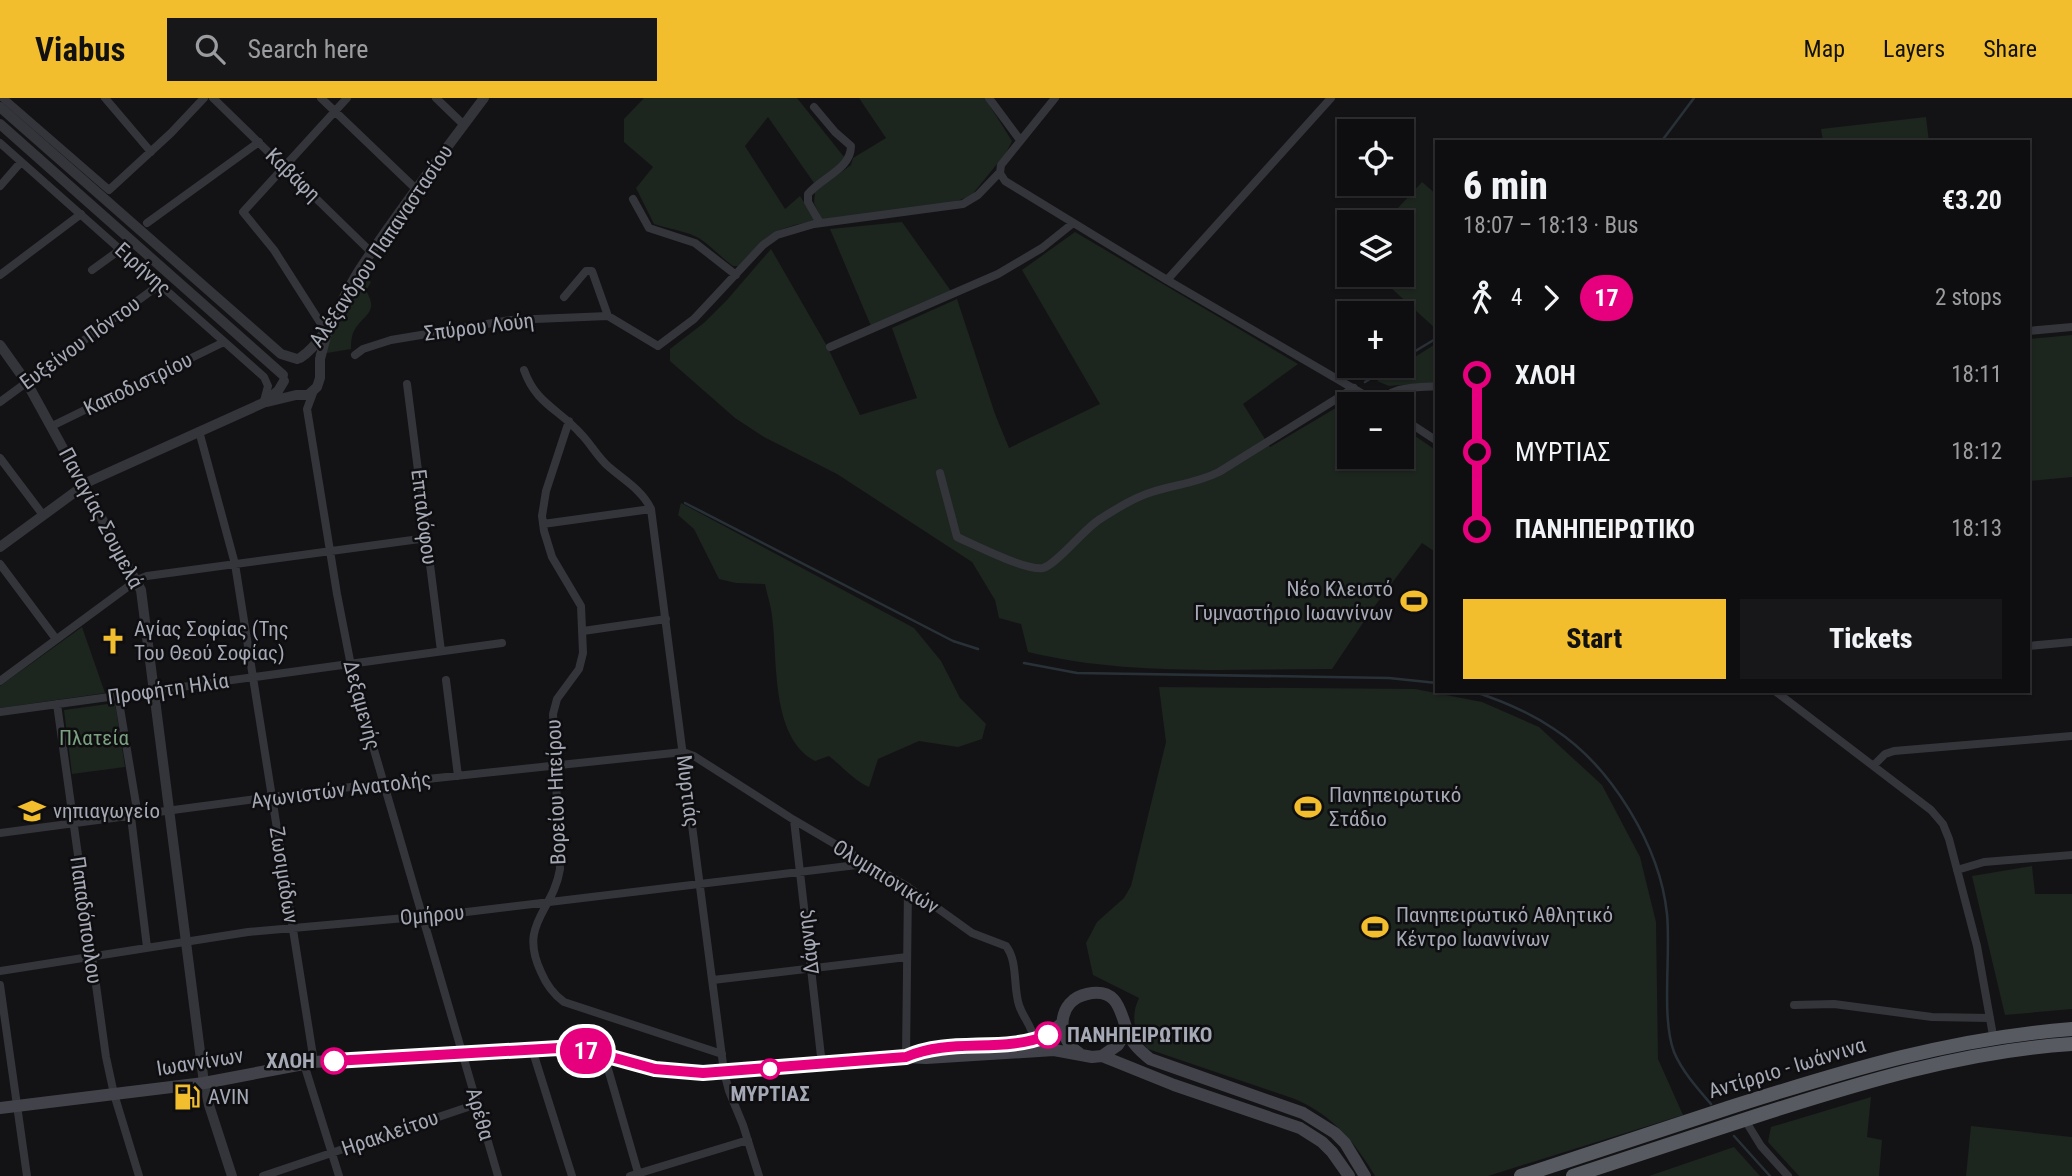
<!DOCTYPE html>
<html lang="en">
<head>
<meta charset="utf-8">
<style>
	body { margin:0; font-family:"Roboto Condensed",sans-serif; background:#171719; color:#f1f3f6; height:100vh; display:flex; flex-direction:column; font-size:26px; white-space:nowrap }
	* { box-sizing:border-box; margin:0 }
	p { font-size:23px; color:#9b9c9f }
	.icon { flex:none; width:38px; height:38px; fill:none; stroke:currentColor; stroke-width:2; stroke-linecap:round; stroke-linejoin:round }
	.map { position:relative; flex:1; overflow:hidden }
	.panel { position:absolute; left:1435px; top:42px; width:595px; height:553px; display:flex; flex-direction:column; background:#0e0e10; border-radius:0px; box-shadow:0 2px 5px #0004,0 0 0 2px #2e2e30 }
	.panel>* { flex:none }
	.badge { padding:0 14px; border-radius:23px; font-size:24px; line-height:46px }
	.buttons { position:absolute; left:1337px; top:21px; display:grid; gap:14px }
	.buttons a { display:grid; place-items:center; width:77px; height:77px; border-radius:0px; background:#0e0e10; box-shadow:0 2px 5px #0004,0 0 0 2px #2e2e30; font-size:35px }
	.map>.badge { position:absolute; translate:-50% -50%; box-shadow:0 0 0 4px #fff }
	.legs { display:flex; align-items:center; gap:10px; height:77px; padding:0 28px; font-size:23px }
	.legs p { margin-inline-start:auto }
	.summary { display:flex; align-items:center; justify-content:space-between; height:119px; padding:0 28px }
	h1 { font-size:38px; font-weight:800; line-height:52px }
	.cta { display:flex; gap:14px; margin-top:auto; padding:14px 28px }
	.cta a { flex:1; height:80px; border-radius:0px; background:#f2be2e; color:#111; font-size:28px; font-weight:800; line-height:80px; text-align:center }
	.cta a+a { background:#171719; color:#f1f3f6 }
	ul { padding:0 28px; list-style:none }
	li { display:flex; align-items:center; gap:24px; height:77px; font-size:26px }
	li i { display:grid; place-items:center; width:10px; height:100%; margin:0 9px; background:currentColor }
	li i::after { content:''; width:18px; height:18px; margin:-9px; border:5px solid; border-radius:50%; background:#0e0e10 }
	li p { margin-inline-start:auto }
	li:first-child i { background:linear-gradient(#0000 50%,currentColor 0) }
	li:last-child i { background:linear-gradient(currentColor 50%,#0000 0) }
	header { display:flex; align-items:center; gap:42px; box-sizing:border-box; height:98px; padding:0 35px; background:#f2be2e; color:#111 }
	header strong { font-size:33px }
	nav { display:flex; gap:38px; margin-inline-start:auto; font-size:24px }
	.search { width:490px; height:63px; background:#171719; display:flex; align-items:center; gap:18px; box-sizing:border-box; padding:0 24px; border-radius:0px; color:#9b9c9f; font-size:26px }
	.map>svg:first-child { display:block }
	.green { fill:#1d251f }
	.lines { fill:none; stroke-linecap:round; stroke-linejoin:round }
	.stream { stroke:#293138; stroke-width:2.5 }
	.minor { stroke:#34353a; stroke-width:8 }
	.tertiary { stroke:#34353a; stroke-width:10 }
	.secondary { stroke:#42434a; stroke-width:12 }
	.trunk { stroke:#585a62; stroke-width:14 }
	.line-1-casing { stroke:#fff; stroke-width:16 }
	.line-1 { stroke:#e6007e; stroke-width:10 }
	.stop-1-dot { fill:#fff; stroke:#e6007e; stroke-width:3.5 }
	.labels { text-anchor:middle; stroke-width:5; stroke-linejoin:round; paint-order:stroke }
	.street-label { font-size:21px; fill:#a5a9b5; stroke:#0e0e10 }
	.poi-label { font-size:21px; fill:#a5a9b5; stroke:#0e0e10; text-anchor:start }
	.park-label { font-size:21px; fill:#7ba180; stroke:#0e0e10 }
	.stop-label { font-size:21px; font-weight:bold; fill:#a5a9b5; stroke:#0e0e10; text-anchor:start }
</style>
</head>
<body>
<header>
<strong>Viabus</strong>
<div class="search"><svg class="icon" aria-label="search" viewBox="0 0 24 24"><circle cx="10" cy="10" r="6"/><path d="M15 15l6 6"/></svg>Search here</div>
<nav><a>Map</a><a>Layers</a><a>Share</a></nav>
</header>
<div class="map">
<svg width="2072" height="1078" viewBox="0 0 2072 1078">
	<rect width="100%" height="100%" fill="#131315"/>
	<!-- green -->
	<path class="green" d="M644,0H797L848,64L814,85L768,19L745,48L785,111L800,98L816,123C774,129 766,139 738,168H733C723,161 716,153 707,146C693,133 671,132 654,126L636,90L653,69L624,44V21Z
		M859,0H985L1012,43L1006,55L971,98L951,105L822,122L814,105L815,93L851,67L853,60L886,40Z
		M1926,19L1929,44H1823L1821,31Z
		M1422,84L1437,97V232L1377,177H1402V124H1385Z
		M902,124L951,193L871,228L830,131Z
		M1075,134L1298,266L1243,306L1270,349L1356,298L1368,306H1349V359H1402V329L1437,353V455L1422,445L1371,513L1332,571C1231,571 1127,578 1028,554L1021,526L999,520L995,502L972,464L837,376L764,339L735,320L670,263V251L705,224L727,202L771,151L827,248L860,317L917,300L892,230L957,201L995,316L1009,350L1100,306L1022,172Z
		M363,179L371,184L366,193C380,215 362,217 354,233C351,239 351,246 351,251L315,257Z
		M2072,237V379L2028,383V241Z
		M1437,245V284L1389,288L1377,283Z
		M681,405L914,530L941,563L960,600L986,626L982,641L958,649L919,643L878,661L869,689C853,682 843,669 829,658L815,663C770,639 778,561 772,518C771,507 767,497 765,486L736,485L719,481L694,431L678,417Z
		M82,529L105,595L0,610V588Z
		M1159,589L1415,591L1482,604L1539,629L1602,687L1640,759L1656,824L1658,961L1683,1017L1488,1078H1375C1355,1044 1332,1017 1295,1001L1148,951C1134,937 1130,918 1139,900L1093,877L1086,845L1097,824L1124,800L1131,788L1166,644Z
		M115,605L125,669L72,676L64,612Z
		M2032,768L2035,796H2072V911L2005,917L1972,778Z
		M1871,999L1867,1039L1882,1042L1879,1078H1799L1768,1044L1771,1029Z
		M1971,1028L2072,1039V1078H1966Z
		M1734,1049L1760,1078H1649Z"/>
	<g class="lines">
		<!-- stream -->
		<path class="stream" d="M1661,44L1694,0
			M1402,261L1437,240
			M1365,284L1391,268
			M685,405L953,543L978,551
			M1024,565L1077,575L1389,580L1437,585
			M1472,593C1500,602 1529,614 1554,631C1611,668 1660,748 1667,816C1671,855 1661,920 1674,954C1682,973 1697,990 1711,1006
			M1734,1038L1770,1078"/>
		<!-- minor -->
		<path class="minor" d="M3,0L109,92L171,35L204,0
			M105,0L151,54
			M213,0L371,154
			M321,0L416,91
			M436,0L464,27
			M989,0L1020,42
			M1055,0L1001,67L1000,75L1005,83L1167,182L1380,306
			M814,9L835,34L851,48C851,71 822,79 808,96V104L820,125
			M0,45L264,279L268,288L264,303
			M0,88L21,64
			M633,101L649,130L695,145L736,177
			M147,125L259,44
			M92,172L121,151
			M0,177L81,116
			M1167,182L1331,0
			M564,199L586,173H592L608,218L658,248L694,221L763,147L777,137L814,126L963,106L978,97L1000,74
			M325,232L274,152L243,114L347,0
			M2028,233L2072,229
			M830,249L998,176L1042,150L1072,126
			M355,257L363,251L391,242L511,222L608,218
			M524,272C536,306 559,311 581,336C591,346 598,360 609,369C624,382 642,392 651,411L724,974L729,993L743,1027L759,1078
			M407,286L441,553
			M313,295L307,311L337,496L354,583L498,1078
			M0,304L159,187
			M1379,306C1392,287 1416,290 1437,288
			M1402,320L1437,343
			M569,323L546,393L542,418L544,433L552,459L581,508L583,555L579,571L557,601L553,616L560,771C553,814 518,825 541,874C546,886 553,896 564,904L722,956
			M52,328L224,244
			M199,333L235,466L314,964
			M0,360L43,417
			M940,375L957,439C975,447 1026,473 1043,470C1056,467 1084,431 1100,421C1116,411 1133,400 1152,394C1174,387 1197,385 1219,374L1354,290
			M543,426L651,411
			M0,466L56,541
			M583,533L666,521
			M2028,548L2072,544
			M446,582L458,678
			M0,583L137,482L147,478L427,440
			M1775,593L1931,712L1943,726L1949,741L1977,848L1994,943
			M118,598L138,718
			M57,606L106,959L114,996L139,1078
			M0,614L502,545
			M1874,667L1885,656L1894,653L2072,638
			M131,719L147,849
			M794,722L822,967
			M0,735L323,692L683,654L694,658L794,722L908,789L972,835L1006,848C1018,863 1013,889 1019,907C1023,920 1032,927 1034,942
			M1957,772L1984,764L2072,757
			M0,873L248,834L450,816L865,766
			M713,882L907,859
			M0,887L27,1078
			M1794,907L1834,906L1932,919L1990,920
			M532,951L572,1078
			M604,957L639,1078
			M906,959L908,789
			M304,966L339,1078
			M1745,1022L1761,1048L1788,1078
			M263,1078L477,1006
			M630,1078L748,1042"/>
		<!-- tertiary -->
		<path class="tertiary" d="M0,9L281,256L297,261
			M0,26L283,277
			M0,247L27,285L141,492L204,985L209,1007L232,1078
			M300,260C327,243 342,198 360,171C399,112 442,56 484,0
			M267,304L296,297H308L317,289L320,280V261L327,235
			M0,449L90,383L263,305L278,293L284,283"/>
		<!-- secondary -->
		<path class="secondary" d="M1079,955C1055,940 1057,902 1087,896C1123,888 1120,922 1131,941C1136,950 1143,955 1150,961L1303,1015L1335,1035L1345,1045L1365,1078
			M913,956C958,939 1027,960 1062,925
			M1102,958L1174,987L1300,1030L1322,1044L1332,1054L1349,1078
			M0,1010L204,985L314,964L542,950L576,951L646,970L690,975L778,970L906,959L926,960L1054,952L1092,959L1102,958L1118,947L1124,937L1125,927"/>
		<!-- trunk -->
		<path class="trunk" d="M1521,1078C1592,1054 1663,1031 1734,1008C1848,972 1952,940 2072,931
			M1573,1078C1634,1058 1695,1038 1756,1018C1859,985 1963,953 2072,946"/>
	</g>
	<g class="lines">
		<!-- line-1 casing -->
		<g class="line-1-casing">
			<path id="line-1" d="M334,963L559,950L604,957L655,971L703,975L906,959C951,939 1003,956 1048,937"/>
		</g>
		<!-- line-1 -->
		<use href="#line-1" class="line-1"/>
	</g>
	<!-- icons -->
	<defs>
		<g id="stadium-bare" transform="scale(2.1)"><path d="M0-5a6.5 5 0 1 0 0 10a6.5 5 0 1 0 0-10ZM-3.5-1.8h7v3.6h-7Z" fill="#f2be2e" stroke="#0e0e10" stroke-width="2.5" paint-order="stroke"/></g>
		<g id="church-bare" transform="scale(2.1)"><path d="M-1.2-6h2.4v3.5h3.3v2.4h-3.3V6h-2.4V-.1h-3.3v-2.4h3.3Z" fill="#f2be2e" stroke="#0e0e10" stroke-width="2.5" paint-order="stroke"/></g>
		<g id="school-bare" transform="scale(2.1)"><path d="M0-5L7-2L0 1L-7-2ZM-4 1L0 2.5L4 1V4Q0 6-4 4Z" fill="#f2be2e" stroke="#0e0e10" stroke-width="2.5" paint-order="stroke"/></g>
		<g id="fuel-bare" transform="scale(2.1)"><path d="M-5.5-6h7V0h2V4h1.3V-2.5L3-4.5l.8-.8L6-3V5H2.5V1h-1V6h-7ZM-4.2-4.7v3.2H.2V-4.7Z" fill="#f2be2e" stroke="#0e0e10" stroke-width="2.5" paint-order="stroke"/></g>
	</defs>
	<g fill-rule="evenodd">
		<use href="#stadium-bare" x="1414" y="503"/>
		<use href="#church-bare" x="113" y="543"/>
		<use href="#stadium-bare" x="1308" y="709"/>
		<use href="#school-bare" x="32" y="713"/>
		<use href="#stadium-bare" x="1375" y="829"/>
		<use href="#fuel-bare" x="187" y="999"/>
	</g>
	<!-- markers -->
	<g class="stop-1-dot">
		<circle cx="1048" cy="937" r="12"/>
		<circle cx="334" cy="963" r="12"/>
		<circle cx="770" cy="971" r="9"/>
	</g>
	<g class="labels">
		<!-- street labels -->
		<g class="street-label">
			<text transform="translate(293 77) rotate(44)" y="7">Καβάφη</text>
			<text transform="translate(381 148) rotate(-56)" y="7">Αλέξανδρου Παπαναστασίου</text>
			<text transform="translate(143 171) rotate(42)" y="7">Ειρήνης</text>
			<text transform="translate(479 229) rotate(-7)" y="7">Σπύρου Λούη</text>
			<text transform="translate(80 245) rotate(-36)" y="7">Ευξείνου Πόντου</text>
			<text transform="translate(138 286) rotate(-26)" y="7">Καποδιστρίου</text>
			<text transform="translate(424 419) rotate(83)" y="7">Επταλόφου</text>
			<text transform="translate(101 420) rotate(62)" y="7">Παναγίας Σουμελά</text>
			<text transform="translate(168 591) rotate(-8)" y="7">Προφήτη Ηλία</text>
			<text transform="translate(362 607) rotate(75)" y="7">Δεξαμενής</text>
			<text transform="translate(341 692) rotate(-7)" y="7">Αγωνιστών Ανατολής</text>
			<text transform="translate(688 693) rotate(83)" y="7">Μυρτιάς</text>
			<text transform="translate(556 694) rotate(-92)" y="7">Βορείου Ηπείρου</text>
			<text transform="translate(284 777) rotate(81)" y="7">Ζωσιμάδων</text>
			<text transform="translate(886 779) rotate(32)" y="7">Ολυμπιονικών</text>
			<text transform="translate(432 817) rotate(-5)" y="7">Ομήρου</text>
			<text transform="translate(86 822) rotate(82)" y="7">Παπαδόπουλου</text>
			<text transform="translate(808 844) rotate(-97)" y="7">Δάφνης</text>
			<text transform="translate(200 964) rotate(-9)" y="7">Ιωαννίνων</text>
			<text transform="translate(1787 970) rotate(-17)" y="7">Αντίρριο - Ιωάννινα</text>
			<text transform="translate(480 1016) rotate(74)" y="7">Αρέθα</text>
			<text transform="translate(390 1035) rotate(-19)" y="7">Ηρακλείτου</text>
		</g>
		<!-- poi labels -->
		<g class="poi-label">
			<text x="1393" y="498" text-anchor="end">Νέο Κλειστό<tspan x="1393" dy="24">Γυμναστήριο Ιωαννίνων</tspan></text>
			<text x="134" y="538">Αγίας Σοφίας (Της<tspan x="134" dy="24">Του Θεού Σοφίας)</tspan></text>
			<text x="1329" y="704">Πανηπειρωτικό<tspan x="1329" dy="24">Στάδιο</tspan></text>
			<text x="53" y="720">νηπιαγωγείο</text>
			<text x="1396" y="824">Πανηπειρωτικό Αθλητικό<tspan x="1396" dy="24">Κέντρο Ιωαννίνων</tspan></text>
			<text x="208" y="1006">AVIN</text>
		</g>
		<!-- park labels -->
		<g class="park-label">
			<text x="94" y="647">Πλατεία</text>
		</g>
		<!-- stop labels -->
		<g class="stop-label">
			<text x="1067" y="944">ΠΑΝΗΠΕΙΡΩΤΙΚΟ</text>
			<text x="315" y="970" text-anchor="end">ΧΛΟΗ</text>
			<text x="770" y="1003" text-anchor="middle">ΜΥΡΤΙΑΣ</text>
		</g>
	</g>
</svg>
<div class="buttons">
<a><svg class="icon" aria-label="locate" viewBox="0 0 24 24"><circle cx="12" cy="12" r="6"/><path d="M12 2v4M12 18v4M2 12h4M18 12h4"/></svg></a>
<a><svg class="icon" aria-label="layers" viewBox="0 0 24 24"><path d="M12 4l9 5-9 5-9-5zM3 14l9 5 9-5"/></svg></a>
<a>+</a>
<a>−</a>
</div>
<b class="badge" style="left:586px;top:953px;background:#e6007e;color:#fff">17</b>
<section class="panel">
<div class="summary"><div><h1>6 min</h1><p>18:07 – 18:13 · Bus</p></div><b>€3.20</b></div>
<div class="legs"><svg class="icon" aria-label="walk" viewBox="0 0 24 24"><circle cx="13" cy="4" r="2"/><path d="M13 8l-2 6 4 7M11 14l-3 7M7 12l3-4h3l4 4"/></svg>4<svg class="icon" aria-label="forward" viewBox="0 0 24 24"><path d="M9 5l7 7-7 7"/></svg><b class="badge" style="background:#e6007e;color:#fff">17</b><p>2 stops</p></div>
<ul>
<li><i style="color:#e6007e"></i><b>ΧΛΟΗ</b><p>18:11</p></li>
<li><i style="color:#e6007e"></i><span>ΜΥΡΤΙΑΣ</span><p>18:12</p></li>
<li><i style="color:#e6007e"></i><b>ΠΑΝΗΠΕΙΡΩΤΙΚΟ</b><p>18:13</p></li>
</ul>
<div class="cta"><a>Start</a><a>Tickets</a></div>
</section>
</div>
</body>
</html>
